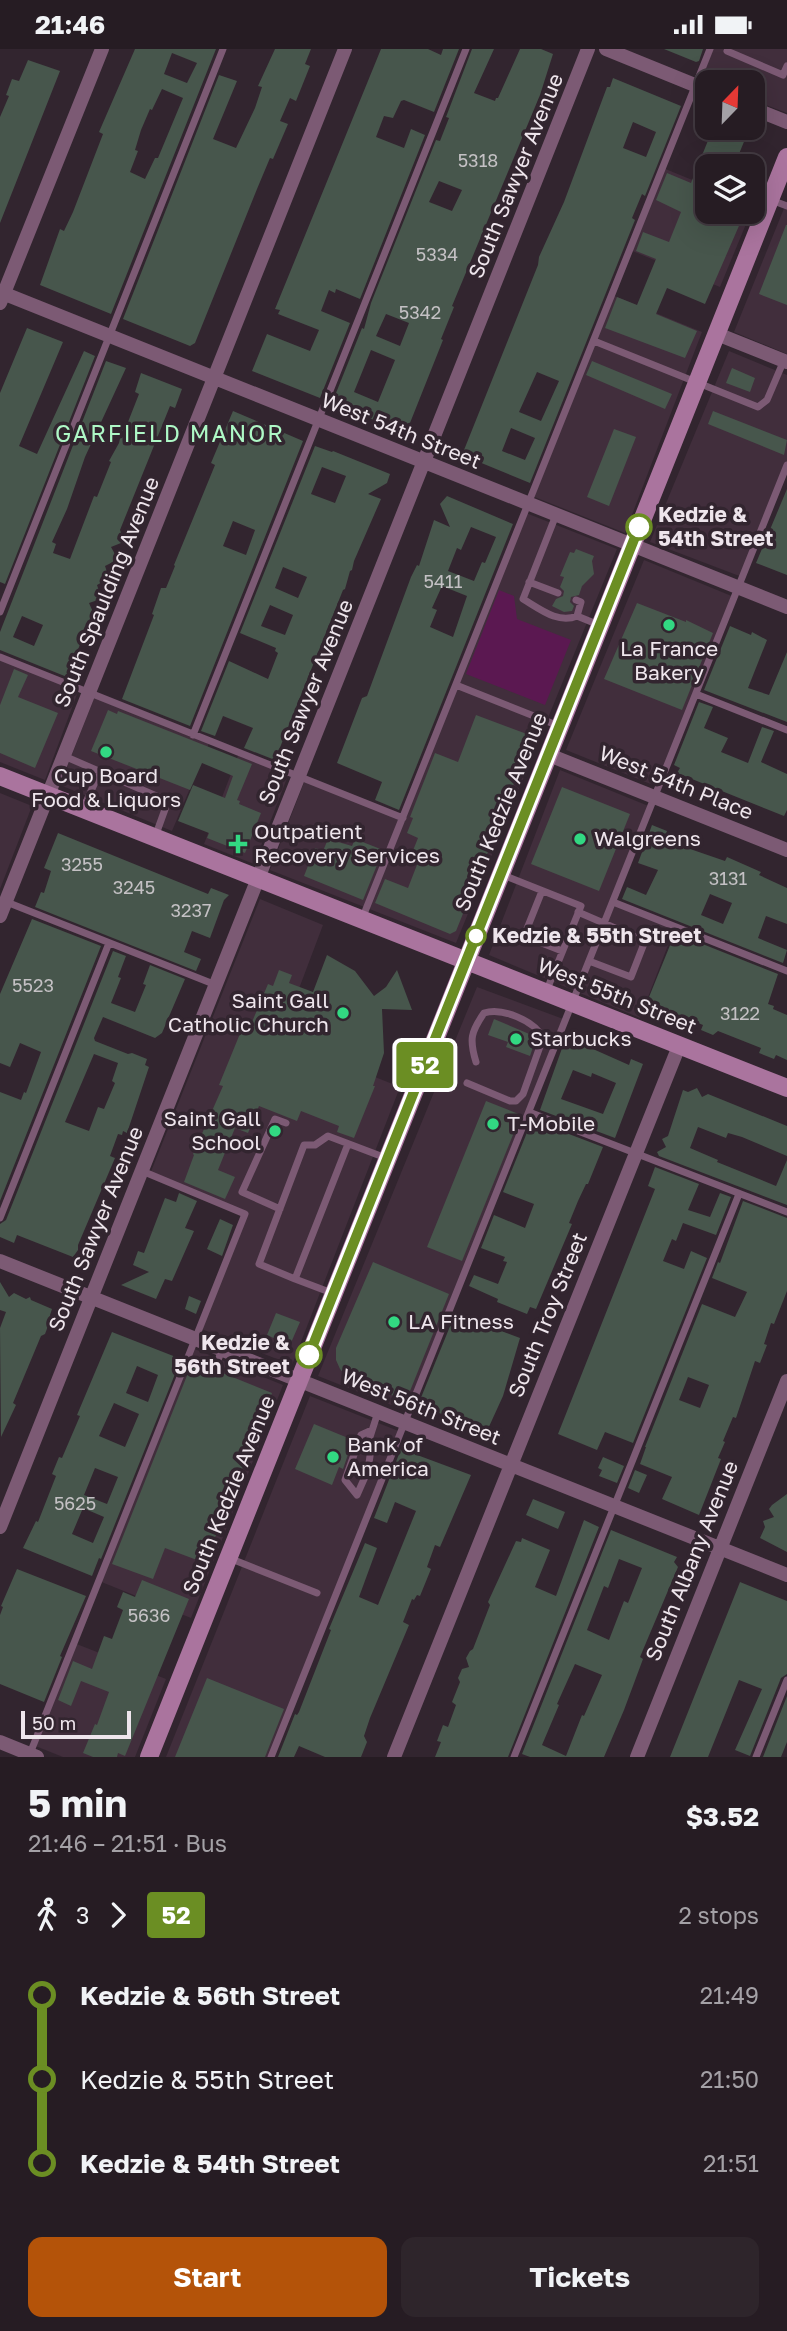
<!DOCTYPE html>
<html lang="en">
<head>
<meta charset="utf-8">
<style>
	body { margin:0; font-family:"Golos Text",sans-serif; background:#2e252b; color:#f1f3f6; height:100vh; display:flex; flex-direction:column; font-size:26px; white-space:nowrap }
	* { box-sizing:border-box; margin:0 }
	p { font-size:23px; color:#a4a1a6 }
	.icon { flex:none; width:38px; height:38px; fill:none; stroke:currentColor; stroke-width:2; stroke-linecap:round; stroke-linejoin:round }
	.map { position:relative; height:1708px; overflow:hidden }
	.side { display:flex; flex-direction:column; background:#261c23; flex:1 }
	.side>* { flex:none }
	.badge { padding:0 14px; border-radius:5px; font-size:24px; line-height:46px }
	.needle { width:46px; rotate:23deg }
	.controls { position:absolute; left:695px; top:21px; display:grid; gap:14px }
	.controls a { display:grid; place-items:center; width:70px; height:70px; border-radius:14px; background:#261c23; box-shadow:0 7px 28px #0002,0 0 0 2px #423a41; font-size:35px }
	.scale { position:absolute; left:21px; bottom:18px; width:110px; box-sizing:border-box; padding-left:7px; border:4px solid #eee5ec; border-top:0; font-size:19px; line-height:24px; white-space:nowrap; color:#eee5ec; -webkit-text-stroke:5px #32252f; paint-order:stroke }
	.map>.badge { position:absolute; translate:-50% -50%; box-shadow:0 0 0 4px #fff }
	.legs { display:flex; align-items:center; gap:10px; height:77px; padding:0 28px; font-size:23px }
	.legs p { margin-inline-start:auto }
	.head { display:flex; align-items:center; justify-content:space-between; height:119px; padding:0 28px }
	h1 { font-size:38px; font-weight:700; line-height:52px }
	.cta { display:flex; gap:14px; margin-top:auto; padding:14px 28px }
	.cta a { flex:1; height:80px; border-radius:14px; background:#b45309; color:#fff; font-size:28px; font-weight:700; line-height:80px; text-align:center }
	.cta a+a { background:#2e252b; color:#f1f3f6 }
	ul { padding:0 28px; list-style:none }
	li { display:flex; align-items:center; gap:24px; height:84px; font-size:26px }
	li i { display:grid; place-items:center; width:10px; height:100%; margin:0 9px; background:currentColor }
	li i::after { content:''; width:18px; height:18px; margin:-9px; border:5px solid; border-radius:50%; background:#261c23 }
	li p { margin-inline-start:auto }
	li:first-child i { background:linear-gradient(#0000 50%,currentColor 0) }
	li:last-child i { background:linear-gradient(currentColor 50%,#0000 0) }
	.status { display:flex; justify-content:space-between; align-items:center; height:49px; padding:0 35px; background:#261c23; direction:ltr }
	.status svg { height:19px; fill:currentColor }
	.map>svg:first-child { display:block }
	.built { fill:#412e3c }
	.green { fill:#5b1851 }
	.building { fill:#47564c; fill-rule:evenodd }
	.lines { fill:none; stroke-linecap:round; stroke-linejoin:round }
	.lane { stroke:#7c5a74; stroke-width:7 }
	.street { stroke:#7c5a74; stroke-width:14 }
	.secondary { stroke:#aa749e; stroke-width:18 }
	.line-1-casing { stroke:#fff; stroke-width:16 }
	.line-1 { stroke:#6b8e23; stroke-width:10 }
	.stop-1-dot { fill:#fff; stroke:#6b8e23; stroke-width:3.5 }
	.poi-dot { fill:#32d882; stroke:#32252f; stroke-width:2.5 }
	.labels { text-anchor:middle; stroke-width:7; stroke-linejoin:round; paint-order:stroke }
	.number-label { font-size:18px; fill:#c4c1c4 }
	.street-label { font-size:21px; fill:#eee5ec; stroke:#32252f }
	.stop-label { font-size:21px; font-weight:bold; fill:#eee5ec; stroke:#32252f; text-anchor:start }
	.poi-label { font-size:21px; fill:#eee5ec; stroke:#32252f; text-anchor:start }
	.neighbourhood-label { font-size:23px; letter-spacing:2px; fill:#aef8c6; stroke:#32252f }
</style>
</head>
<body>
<div class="status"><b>21:46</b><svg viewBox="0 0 49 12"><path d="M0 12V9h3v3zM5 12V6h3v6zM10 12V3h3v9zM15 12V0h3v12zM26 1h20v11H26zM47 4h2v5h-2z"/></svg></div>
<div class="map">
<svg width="787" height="1708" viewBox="0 0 787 1708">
	<rect width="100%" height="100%" fill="#32252f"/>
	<!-- built -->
	<path class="built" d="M710,0H787V64L753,51L752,33H710L699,29Z
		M663,119L707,137V163H751L720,238L630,201Z
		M787,152V305L734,283Z
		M612,246L702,283L625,484L532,447Z
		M729,302L787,326V416L742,528L650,493Z
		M526,464L617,500L456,894L270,821L305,731L402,769Z
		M644,511L734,548L658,738L566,701Z
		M0,608L79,640L45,731L0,713Z
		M95,647L210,692L172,782L60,736Z
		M239,704L289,724L254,815L204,795Z
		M560,721L651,758L613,853L675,878L640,969L489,906Z
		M0,744L32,757L0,840Z
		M260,850L323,876L280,990L400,1038L292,1316L199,1279L245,1165L150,1125Z
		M477,938L566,971L409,1363L318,1327Z
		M192,1299L283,1336L191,1569L99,1532Z
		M310,1347L401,1383L272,1708H166Z
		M74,1594L166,1630L135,1708H63L33,1696Z"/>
	<!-- green -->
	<path class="green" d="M499,541L514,547L517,570L571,591L545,656L466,625Z"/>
	<!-- building -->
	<path class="building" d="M135,0H216L111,265L40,236L60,180L64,182L73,163L103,85L99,83ZM172,4L197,14L187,34L164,25ZM162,40L183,49L158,109H155L145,130L130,123L138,102L135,101L141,81L150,60L152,61Z
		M275,0H311L305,15L310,17L296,52L290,49L280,72L288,75L273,110L270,109L257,140L195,294L190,297L123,270L219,26L237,32L213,90L236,99L255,59L262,38L258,37Z
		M381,0H428L441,6L443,0H459L434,63L404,51L401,52L393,69L384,67L376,88L404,99L411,80L425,86L360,250L336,240L335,244L329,241L321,262L350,274L320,349L252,322L267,285L310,302L319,281L278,265L280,261L275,260Z
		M472,0H494L474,44L495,52L496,49H498L520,0H541L553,5L540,46L452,257L454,258L441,290L443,291L406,384L332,354L362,279L364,280L371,254L436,91L440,92L449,69L446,68ZM439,132L462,141L452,162L429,153ZM386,265L409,274L400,297L376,287ZM371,301L395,311L378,353L354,343Z
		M664,0H703L699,12L696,13Z
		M28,11L60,22L0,174V68L9,47L6,46L12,30L19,32Z
		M613,29L681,57L645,147L642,145L632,169L635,171L530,434L462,406L538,216L539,208L564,153L607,38H610ZM633,73L656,83L646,108L623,99ZM537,323L559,332L541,372L519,363ZM511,379L535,389L525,411L502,402Z
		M713,79H738L748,83L734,117H707V163H745L705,255L667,239L656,265L697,282L685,309L605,279L617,248L637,256L656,210L636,202L643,183L669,193L681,163L656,151L667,124L691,134Z
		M786,176H787V256L759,245Z
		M27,279L63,293L19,397L37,405L84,302L95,307L5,535L0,533V344Z
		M106,312L126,319L85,408L67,460L52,493L56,495L53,504L70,510L94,447L97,448L111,413L109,412L119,394L123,376L128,373L139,345L135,343L141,324L182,340L175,359L170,357L120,481L123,488L121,494L111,498L116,507L113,513L105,517L108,526L106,531L97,536L100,545L98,551L89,554L93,563L67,628L0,601V583ZM22,567L43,576L34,597L13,588Z
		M592,312L672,345L665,360L586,326Z
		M732,319L755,329L750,343L726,334Z
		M233,362L303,392L190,677L122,650L154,566L152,565L161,539H166L175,517L174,516L215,416L211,414ZM233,472L255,481L246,506L223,497Z
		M713,362L787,391L784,406L708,375Z
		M614,380L636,388L609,457L587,448Z
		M315,397L332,403L333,402L390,425L387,434L368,445L381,450L354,512L352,521L350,522L345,540L343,541L275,711L244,699L253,679L223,667L215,687L201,682L229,612L268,630L278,604L275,602L276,599L240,584ZM322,418L346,427L335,454L311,445ZM283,518L307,528L298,549L275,539ZM270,556L293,566L285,586L261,577Z
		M787,440V526L756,514Z
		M447,447L513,475L399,761L375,751L382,733L337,714L362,649L367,647L411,528L417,516L419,517L434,471L450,478L440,455ZM471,478L496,488L485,514L482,513L474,532L448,522L457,499L461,501ZM442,537L467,547L453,588L430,578L437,561L432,559Z
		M576,500L594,507L592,512L594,525L582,537L579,546L571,548L570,553L574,557L572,562L564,563L552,557L556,550L563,547L564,542L560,538L564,528L560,527L570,503L574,504Z
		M637,554L686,573V571L713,584L682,661L604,630Z
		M730,577L751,586L752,583L767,591L748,639L769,646L787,603V673L704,641Z
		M14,620L28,626L18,648L58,664L35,719L0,704V656Z
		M699,653L713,658L704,679L728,689L721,703L748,714L762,678L774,682L761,713L787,725V761L784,767L677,724L680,719L674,716Z
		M108,661L117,665L118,662L252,715L237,751L240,752L239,755L261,764L245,804L207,789L209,784L178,772L193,736L225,749L233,727L202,714L190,741L91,702Z
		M476,666L535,688L523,710L496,783L456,882L450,885L375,854L385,830L408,839L420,808L412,804L418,789L407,784L413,769L410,768L435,704L458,713Z
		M562,738L630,765L599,842L531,815Z
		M652,776L667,782L664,791L725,812L727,808L761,823L759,826L787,839V875L766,867L758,889L787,901L783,914L622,850L627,838L646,846L658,821L638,814ZM710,845L732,854L723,875L701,866Z
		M58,784L208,845L211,839L229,846L224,851L210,889L192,882L184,903L201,910L196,922L35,858L41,843L44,844L51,822L44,819Z
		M328,790L352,797L355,790L383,801L363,851L304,827L315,799L323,802Z
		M32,870L101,897L0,1152V1043L21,1051L24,1043L26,1044L41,1003L20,994L10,1018L0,1014V945Z
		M675,884L778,925L768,955L774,957L773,960L787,966V1011L776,1006L774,1010L759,1004L761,999L718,982L713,986L701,981L703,976L647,953Z
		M113,902L126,907L118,928L121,929L111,954L135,963L146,936L143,935L150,916L185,930L162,984L155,989L103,968L94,989L95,992L128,1005L132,1004L147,1010L145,1016L149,1018L127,1084L123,1082L122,1086L118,1085L110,1107L115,1109L78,1196V1201L73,1208L17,1186L14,1194L0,1188V1175L6,1171ZM94,1005L118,1014L112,1032L115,1034L104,1060L98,1058L89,1082L65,1073Z
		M327,906L355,922L374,947L386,938L397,921L412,961L382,960L384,1004L373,1037H375L354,1089L337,1083L339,1077L301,1062L297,1072L259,1057L248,1084L235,1079L218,1121L235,1128L225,1150L184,1133L194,1106L193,1105L223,1037L219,1036L246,970L252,973L268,935L273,937L279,921L292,926L289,934L313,943Z
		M494,970L534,987V995L530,1007L506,998L508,993L488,986Z
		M566,988L629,1016L631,1010L643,1015L615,1089L540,1061ZM573,1021L591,1028L592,1024L616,1034L603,1065L561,1050Z
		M697,1039L702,1048L708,1045L787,1077V1107L742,1088L728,1084L726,1089L698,1078L690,1099L718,1111L717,1113L776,1137L787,1111V1156L659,1107L657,1103L666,1098L662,1090L668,1087L683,1041L688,1043Z
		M486,1052L521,1066L462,1212L427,1198Z
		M532,1071L603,1098L588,1135H586L578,1152L569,1174L572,1175L536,1260L530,1258L527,1265L497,1253L498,1250L469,1237L474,1226L498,1235L507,1213L503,1212L505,1208L481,1199L494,1166L525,1179L534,1155L503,1143Z
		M655,1118L699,1135L688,1161L710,1168L720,1144L731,1148L716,1186L683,1174L676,1192L672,1190L663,1212L684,1220L691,1202L707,1209L633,1394L605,1383L597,1401L558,1385L655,1140L648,1137Z
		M179,1144L197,1152L185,1179L194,1182L172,1232L165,1230L156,1250L121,1236L149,1223L133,1216L138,1202L144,1204L165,1149L176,1153Z
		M743,1152L787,1169V1242L774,1275L771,1274L764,1295L767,1296L760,1314L755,1312L736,1369L733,1368L723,1392L725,1393L718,1409L721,1410L699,1466L662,1450L672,1428L640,1415L646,1398H645L702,1255L735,1268L747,1243L712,1229L718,1213L720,1214ZM688,1328L709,1336L700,1359L679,1351Z
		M220,1170L233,1176L222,1207L207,1200Z
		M373,1213L449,1245L406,1352L347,1328L340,1320L336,1311V1299Z
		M0,1233L9,1248L14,1244L26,1250L30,1248L31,1251L52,1260L50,1266L51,1269L45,1285L41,1287L13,1354L16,1356L1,1388L0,1279L6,1263L0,1261Z
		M189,1247L201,1252L196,1265L185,1260Z
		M276,1264L300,1273L287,1303L275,1298L278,1291L267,1286Z
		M455,1265L520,1289L503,1347L487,1382L418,1356Z
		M112,1283L181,1310L101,1510L99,1509L92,1527L23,1499L36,1472L38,1473L56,1427L52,1425L59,1408L62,1409L80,1367L77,1366ZM137,1317L158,1326L148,1353L126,1344ZM114,1354L139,1365L125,1398L99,1387ZM95,1419L118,1428L107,1455L84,1446ZM83,1459L104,1468L93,1494L72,1485Z
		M195,1313L208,1319L211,1326L216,1327L220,1323L272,1344L205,1514L165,1499L153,1530L112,1515L192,1314Z
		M314,1375L353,1391L343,1420L339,1418L332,1436L295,1420Z
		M401,1400L471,1426L440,1498L435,1496L427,1518L431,1520L420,1547L417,1546L414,1551L412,1550L403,1573L409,1576L370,1669L364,1687L367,1693L361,1708H325L299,1697L294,1708H278L295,1665L297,1666L299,1663L331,1581L329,1580L365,1494L377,1499L359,1548L378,1556L416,1462L395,1453L387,1474L374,1469Z
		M603,1408L624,1417L617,1434L599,1427L602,1421L598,1419Z
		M635,1421L647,1426L639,1444L628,1439Z
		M787,1445V1503L760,1489L765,1478L763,1472L774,1468L769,1460L772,1456Z
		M533,1450L565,1463L558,1480L526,1466Z
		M584,1471L599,1478L508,1708H435L441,1693L437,1692L443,1676L448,1678L456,1656L452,1653L460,1633L458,1629L462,1620L469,1618L466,1609L470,1602L473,1600L490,1556L488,1553L516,1492L521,1493L522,1489L550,1501L535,1538L556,1547Z
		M611,1481L677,1508L674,1513L678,1518L640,1608L643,1610L624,1661L604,1708H530L522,1705ZM619,1510L642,1519L628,1554L624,1552L609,1591L587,1581L604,1537L608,1539ZM575,1615L602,1626L584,1667L582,1666L566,1707L542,1696L559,1656L557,1655Z
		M17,1520L86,1547L60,1607L62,1608L44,1653L0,1635V1566L3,1558L1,1557Z
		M142,1531L189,1550L125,1707L118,1704L117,1708H93L83,1704L95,1675L97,1676L109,1643L81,1632L71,1657L58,1651L73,1612L92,1620L104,1587L112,1590L123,1561L117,1558L123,1543L135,1548Z
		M740,1533L787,1552V1625L781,1629L750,1707L735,1701L762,1640L739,1631L708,1708H670Z
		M207,1629L284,1660L265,1708H175Z
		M787,1647V1693L781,1708H763Z"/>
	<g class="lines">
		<!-- lane -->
		<path class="lane" d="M728,0L727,2L783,26L787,17
			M771,151L787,157
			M594,292L758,358L767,351L784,311
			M556,466L523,550C540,560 558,575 577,567L599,576
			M529,533L558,544
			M576,551L581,553L577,567
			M0,563L223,0
			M0,608L403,769
			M456,636L559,677
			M696,645L787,681
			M193,686L466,0
			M64,707L168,752L155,788
			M83,760L100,722
			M503,826L581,857L546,943
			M542,842L524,887L562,902
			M4,852L216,936
			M613,853L787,922
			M578,863L645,892L631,928L589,912
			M362,870L710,0
			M467,1034L510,1052H516L523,1045L543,989C535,972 502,958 484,964C471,983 469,990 476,1013
			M529,1063L787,1163
			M280,1160L242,1143L275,1070L286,1074
			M0,1169L109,894
			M295,1230L259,1215L304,1096H315L328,1087L386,1109
			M332,1244L295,1230L348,1095
			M214,1321L222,1301
			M372,1381L361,1386L345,1431L357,1446L368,1421L371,1400L370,1388L378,1363
			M229,1509L317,1544
			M29,1707L245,1165L142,1122
			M271,1708L787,416
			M514,1708L739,1145
			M756,1708L787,1631"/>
		<!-- street -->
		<path class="street" d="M606,0L707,41
			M752,59L787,73
			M0,243L787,558
			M0,254L102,0
			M717,285L787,313
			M549,706L787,801
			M0,867L345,0
			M0,1212L787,1526
			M0,1478L588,0
			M0,1693L37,1708
			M394,1708L679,997
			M637,1708L787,1332"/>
		<!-- secondary -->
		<path class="secondary" d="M0,727L787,1039
			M149,1708L787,108"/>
	</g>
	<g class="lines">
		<!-- line-1 casing -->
		<g class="line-1-casing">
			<path id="line-1" d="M309,1306L639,478"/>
		</g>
		<!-- line-1 -->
		<use href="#line-1" class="line-1"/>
	</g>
	<!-- markers -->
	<g class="stop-1-dot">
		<circle cx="639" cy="478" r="12"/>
		<circle cx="476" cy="887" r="9"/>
		<circle cx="309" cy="1306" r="12"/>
	</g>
	<g class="poi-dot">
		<circle cx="669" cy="576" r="7"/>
		<circle cx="106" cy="703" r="7"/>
		<circle cx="580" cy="790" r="7"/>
		<path d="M234.5 784.5h7v7h7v7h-7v7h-7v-7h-7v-7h7z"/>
		<circle cx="343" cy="964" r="7"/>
		<circle cx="516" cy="990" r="7"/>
		<circle cx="493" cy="1075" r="7"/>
		<circle cx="275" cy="1082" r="7"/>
		<circle cx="394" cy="1273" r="7"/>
		<circle cx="333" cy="1408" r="7"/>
	</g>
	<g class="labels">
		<!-- number labels -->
		<g class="number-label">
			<text x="478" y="118">5318</text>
			<text x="437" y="212">5334</text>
			<text x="420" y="270">5342</text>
			<text x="443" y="539">5411</text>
			<text x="82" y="822">3255</text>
			<text x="728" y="836">3131</text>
			<text x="134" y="845">3245</text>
			<text x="191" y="868">3237</text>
			<text x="33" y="943">5523</text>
			<text x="740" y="971">3122</text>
			<text x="75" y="1461">5625</text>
			<text x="149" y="1573">5636</text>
		</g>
		<!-- street labels -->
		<g class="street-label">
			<text transform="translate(516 127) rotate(-68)" y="7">South Sawyer Avenue</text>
			<text transform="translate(401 382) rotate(22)" y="7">West 54th Street</text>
			<text transform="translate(107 543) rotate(-68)" y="7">South Spaulding Avenue</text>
			<text transform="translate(306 653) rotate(-68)" y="7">South Sawyer Avenue</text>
			<text transform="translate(676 734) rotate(22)" y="7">West 54th Place</text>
			<text transform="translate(501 763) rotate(-68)" y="7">South Kedzie Avenue</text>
			<text transform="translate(617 947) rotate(22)" y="7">West 55th Street</text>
			<text transform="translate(96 1180) rotate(-68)" y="7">South Sawyer Avenue</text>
			<text transform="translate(548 1266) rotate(-68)" y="7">South Troy Street</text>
			<text transform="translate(421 1358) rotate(22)" y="7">West 56th Street</text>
			<text transform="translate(229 1446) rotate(-68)" y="7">South Kedzie Avenue</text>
			<text transform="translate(692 1512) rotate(-68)" y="7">South Albany Avenue</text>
		</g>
		<!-- stop labels -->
		<g class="stop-label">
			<text x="658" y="473">Kedzie &amp;<tspan x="658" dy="24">54th Street</tspan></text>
			<text x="492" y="894">Kedzie &amp; 55th Street</text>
			<text x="290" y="1301" text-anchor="end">Kedzie &amp;<tspan x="290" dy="24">56th Street</tspan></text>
		</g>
		<!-- poi labels -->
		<g class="poi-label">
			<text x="669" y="607" text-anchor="middle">La France<tspan x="669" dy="24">Bakery</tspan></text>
			<text x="106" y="734" text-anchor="middle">Cup Board<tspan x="106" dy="24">Food &amp; Liquors</tspan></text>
			<text x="254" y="790">Outpatient<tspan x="254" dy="24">Recovery Services</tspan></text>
			<text x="594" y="797">Walgreens</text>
			<text x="329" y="959" text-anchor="end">Saint Gall<tspan x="329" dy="24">Catholic Church</tspan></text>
			<text x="530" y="997">Starbucks</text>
			<text x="261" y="1077" text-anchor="end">Saint Gall<tspan x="261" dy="24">School</tspan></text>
			<text x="507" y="1082">T-Mobile</text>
			<text x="408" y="1280">LA Fitness</text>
			<text x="347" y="1403">Bank of<tspan x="347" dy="24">America</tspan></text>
		</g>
		<!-- neighbourhood labels -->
		<g class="neighbourhood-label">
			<text x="170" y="393">GARFIELD MANOR</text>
		</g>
	</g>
</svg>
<div class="controls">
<a><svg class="needle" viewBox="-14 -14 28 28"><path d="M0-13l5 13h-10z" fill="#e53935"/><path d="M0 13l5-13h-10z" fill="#a4a1a6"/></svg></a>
<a><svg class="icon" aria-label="layers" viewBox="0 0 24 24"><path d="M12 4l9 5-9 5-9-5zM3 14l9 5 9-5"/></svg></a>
</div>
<div class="scale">50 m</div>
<b class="badge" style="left:425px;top:1016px;background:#6b8e23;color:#fff">52</b>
</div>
<section class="side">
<div class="head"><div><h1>5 min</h1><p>21:46 – 21:51 · Bus</p></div><b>$3.52</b></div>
<div class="legs"><svg class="icon" aria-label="walk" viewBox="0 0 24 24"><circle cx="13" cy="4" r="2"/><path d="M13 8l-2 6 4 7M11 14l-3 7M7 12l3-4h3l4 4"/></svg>3<svg class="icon" aria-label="forward" viewBox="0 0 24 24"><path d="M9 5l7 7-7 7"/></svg><b class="badge" style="background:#6b8e23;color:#fff">52</b><p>2 stops</p></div>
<ul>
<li><i style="color:#6b8e23"></i><b>Kedzie &amp; 56th Street</b><p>21:49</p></li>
<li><i style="color:#6b8e23"></i><span>Kedzie &amp; 55th Street</span><p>21:50</p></li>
<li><i style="color:#6b8e23"></i><b>Kedzie &amp; 54th Street</b><p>21:51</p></li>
</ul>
<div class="cta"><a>Start</a><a>Tickets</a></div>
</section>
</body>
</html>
